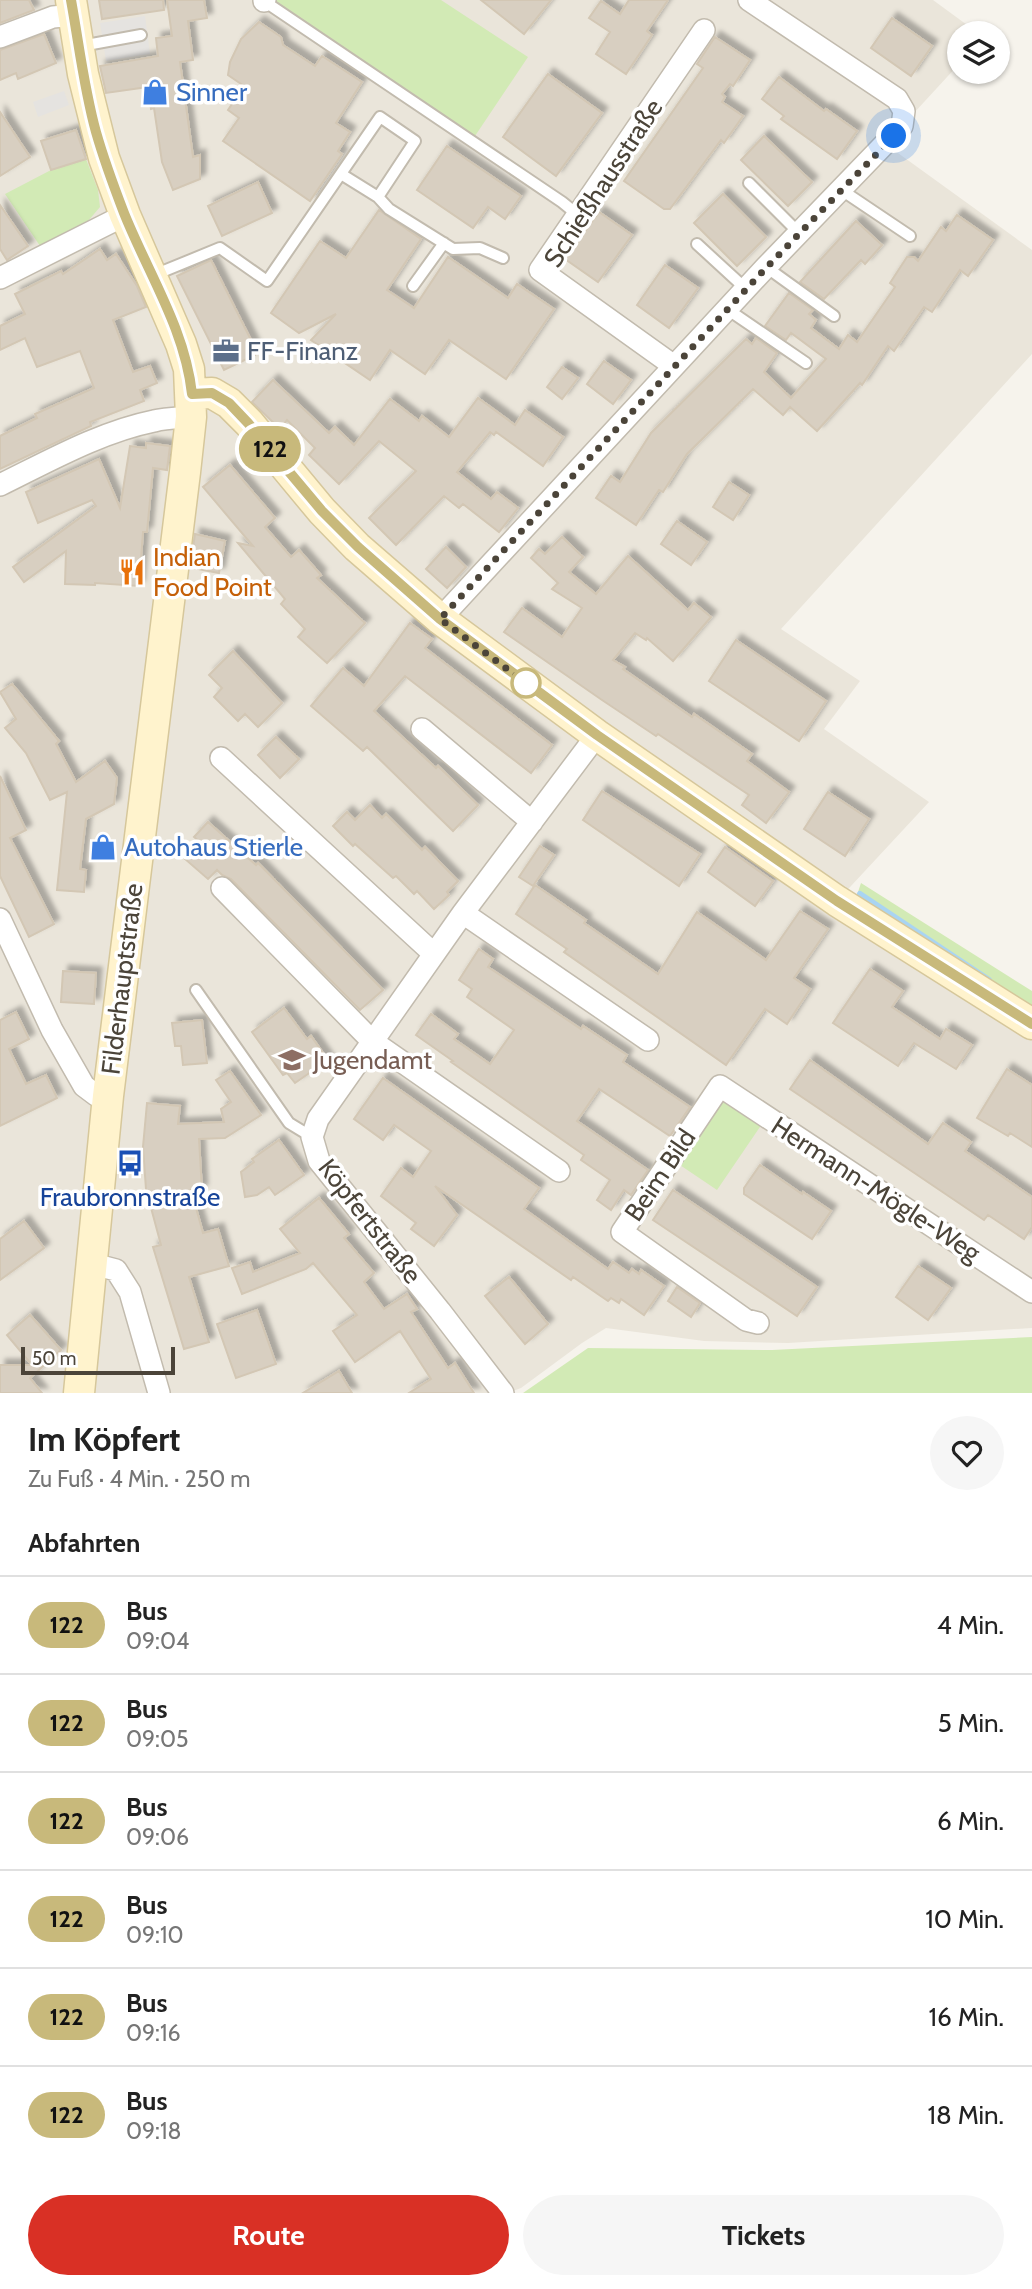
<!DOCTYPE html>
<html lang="de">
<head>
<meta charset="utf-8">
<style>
	body { margin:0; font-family:Cabin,sans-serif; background:#f6f6f6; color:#222; height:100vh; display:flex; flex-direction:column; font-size:26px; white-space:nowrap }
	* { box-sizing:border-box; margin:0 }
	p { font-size:23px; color:#767676 }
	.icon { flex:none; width:38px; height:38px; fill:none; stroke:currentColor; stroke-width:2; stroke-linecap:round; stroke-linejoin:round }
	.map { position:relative; height:1393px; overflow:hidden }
	.sheet { display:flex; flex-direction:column; background:#fff; flex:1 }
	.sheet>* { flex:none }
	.badge { padding:0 14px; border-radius:23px; font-size:24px; line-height:46px }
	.fabs { position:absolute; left:947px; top:21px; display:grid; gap:14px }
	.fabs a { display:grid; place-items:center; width:63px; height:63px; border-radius:50%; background:#fff; box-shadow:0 2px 5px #0004; font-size:35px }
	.scale { position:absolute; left:21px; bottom:18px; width:154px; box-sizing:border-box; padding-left:7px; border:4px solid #4b4439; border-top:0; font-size:19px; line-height:24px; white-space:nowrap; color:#4b4439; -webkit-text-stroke:5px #fff; paint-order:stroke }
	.you { position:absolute; width:35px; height:35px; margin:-18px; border:5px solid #fff; border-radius:50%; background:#1a73e8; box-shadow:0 0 0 10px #1a73e833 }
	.map>.badge { position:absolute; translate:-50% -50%; box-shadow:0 0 0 4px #fff }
	h2 { padding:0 28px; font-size:26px; line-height:63px }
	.round { display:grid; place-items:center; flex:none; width:74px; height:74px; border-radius:37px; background:#f6f6f6 }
	.head { display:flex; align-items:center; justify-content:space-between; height:119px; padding:0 28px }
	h1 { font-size:33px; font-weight:700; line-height:52px }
	.action { display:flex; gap:14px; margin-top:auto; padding:14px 28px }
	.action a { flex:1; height:80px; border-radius:42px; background:#d93025; color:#fff; font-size:28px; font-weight:700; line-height:80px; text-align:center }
	.action a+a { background:#f6f6f6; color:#222 }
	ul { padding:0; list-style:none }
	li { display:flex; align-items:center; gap:21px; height:98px; padding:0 28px; border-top:2px solid #e0e0e0 }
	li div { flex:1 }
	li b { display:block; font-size:26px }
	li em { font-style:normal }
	li .badge { min-width:77px; font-weight:700; text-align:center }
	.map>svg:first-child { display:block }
	.residential { fill:#eae5da }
	.green { fill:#d2eab5 }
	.parking { fill:#e5e3e0 }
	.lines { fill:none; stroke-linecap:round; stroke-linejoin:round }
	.stream { stroke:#a9d4f2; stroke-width:6 }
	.building { fill:#d8cfc1; stroke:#d3c7b4; stroke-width:2; filter:url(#shadow) }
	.lane-casing { stroke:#c2bbae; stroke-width:14 }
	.street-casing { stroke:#c2bbae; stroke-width:24 }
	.secondary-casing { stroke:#d6c79b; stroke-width:33 }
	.lane { stroke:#fff; stroke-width:10 }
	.street { stroke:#fff; stroke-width:21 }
	.secondary { stroke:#fff3cd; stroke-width:30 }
	.line-casing { stroke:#fff; stroke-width:16 }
	.line { stroke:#c8b97b; stroke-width:10 }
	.walk { stroke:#4b4439; stroke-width:7; stroke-dasharray:0 12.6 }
	.stop-dot { fill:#fff; stroke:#c8b97b; stroke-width:3.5 }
	.labels { text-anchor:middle; stroke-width:7; stroke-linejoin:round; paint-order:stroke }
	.shop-label { font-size:26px; fill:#366cbe; stroke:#fff; text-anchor:start }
	.street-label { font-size:26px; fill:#4b4439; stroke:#fff }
	.service-label { font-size:26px; fill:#4e5e75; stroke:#fff; text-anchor:start }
	.food-label { font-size:26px; fill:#c56008; stroke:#fff; text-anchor:start }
	.education-label { font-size:26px; fill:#785e54; stroke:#fff; text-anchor:start }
	.transit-label { font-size:26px; fill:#164399; stroke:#fff }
</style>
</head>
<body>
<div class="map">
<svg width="1032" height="1393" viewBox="0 0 1032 1393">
	<defs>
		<filter id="shadow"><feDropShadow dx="5.5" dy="-5.5" stdDeviation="2" flood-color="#0004"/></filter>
	</defs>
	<rect width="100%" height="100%" fill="#f6f3ec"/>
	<!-- residential -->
	<path class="residential" d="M0,0H933L978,33H959V64L902,126L891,148L1032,250V354L781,629L860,681L824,729L929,802L838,900L1032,1028V1328L788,1343L704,1341L606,1328L582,1343L521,1388L507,1393H0Z"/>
	<!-- green -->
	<path class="green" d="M268,0H441L528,57L475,136Z
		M86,159L98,190L100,207L88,221L40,246L5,194L51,170Z
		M861,883L1032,991V1015L856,898Z
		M720,1086L766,1118L717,1190L671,1159Z
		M1032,1337V1393H523L588,1348L772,1350Z"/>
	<!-- parking -->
	<path class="parking" d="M145,16L150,54L106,61L100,23Z
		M64,91L69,105L38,117L33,102Z"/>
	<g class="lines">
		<!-- stream -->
		<path class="stream" d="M860,894L989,980"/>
	</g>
	<!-- building -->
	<path class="building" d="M0,0H29L34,10L0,23Z
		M99,0H163L164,10L102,19Z
		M167,0H204L207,18L188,21L193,60L180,62L193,157L200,155V179L173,190L162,162L154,108L151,109L148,87L106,93L100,66L158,56L156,38L172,36Z
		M481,0H551L524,34Z
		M629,0H668L647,31L652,35L626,74L596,54L610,32L589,18L601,1L620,14Z
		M892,18L932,46L911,76L871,48Z
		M259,22L281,37L283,45L315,66L322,56L362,82L336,123L350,132L338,151L342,154L310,201L223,141L239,118L228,110L244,86L228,75L230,62L241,39Z
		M44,34L56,63L18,79L16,73L0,80V50Z
		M715,37L750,60L733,86L730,84L722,94L725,97L722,102L743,116L724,143L721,140L670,209H664L624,181L703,68L697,64Z
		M548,74L602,113L556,176L503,137Z
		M779,77L824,111L826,109L857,131L837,159L781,119L784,116L762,99Z
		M0,112L30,157L0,176Z
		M76,130L86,159L51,170L41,141Z
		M764,136L812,182L788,206L741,160Z
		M447,146L521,196L505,219L488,207L473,228L417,190Z
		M258,182L272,213L222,236L208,206Z
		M723,194L766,237L737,266L694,223Z
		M0,205L28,246L7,260L0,249Z
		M379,210L421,239L387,290L414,308L448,257L508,298L517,284L554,309L506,379L449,340L425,374L390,350L370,380L311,340L336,314L299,333L271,313L320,241L346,258Z
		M599,212L632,235L598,282L565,259Z
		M957,215L993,240L968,276L960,270L932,312L924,307L894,351L888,346L862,385L860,383L817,431L790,407L783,415L753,389L687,454L663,492L659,490L636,525L596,498L611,476L620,482L651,433L746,339L752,344L756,338L777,353L764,372L791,398L826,359L791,333L786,340L765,326L789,293L813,310L809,314L816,320L811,328L839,349L848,335L857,342L895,287L890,283L907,257H914L918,261L941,227L946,231Z
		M856,221L882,245L865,264L861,260L824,299L800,282Z
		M100,249L107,260L116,254L137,286L146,307L113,320L133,372L150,366L157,383L140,390L144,401L90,422L91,426L0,469V436L37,418L35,414L94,388L80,351L37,367L25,338L0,350V326L25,314L15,294L61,271L63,274Z
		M211,260L255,348V355L224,370L177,276Z
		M665,265L698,288L669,328L637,305Z
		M604,361L631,380L613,404L587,384Z
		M562,367L578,378L562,399L547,387Z
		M273,380L329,433L335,427L354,445L390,399L419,421L422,416L449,437L478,398L515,425L525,410L563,437L543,466L496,432L494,435L490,432L457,472L491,499L497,492L518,508L499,532L463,504L459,508L444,496L396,545L369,518L416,471L379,441L339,484L309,455L315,448L287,420L280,429L252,402Z
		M146,443L170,446L167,470L153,468L147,532H143L139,586L95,583V585L65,584L66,551L24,582L13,567L96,506L92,500L38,523L26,492L99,459L120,508L130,446L146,448Z
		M230,465L275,518L265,527L291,557L299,550L321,575L317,578L365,623L327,663L298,637L305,629L281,604L285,599L238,543L253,546L203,487Z
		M729,482L749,495L733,520L713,507Z
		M677,521L707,542L691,565L661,544Z
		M195,534L225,541L219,573L198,569L201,556L192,554Z
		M562,537L583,557L569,572L596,594L628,556L688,610L694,603L711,617L673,661L647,638L646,640L635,633L613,660L625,667L623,669L692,717L694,714L752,754L747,761L789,792L766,823L742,805L749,795L658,734L656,736L602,700L504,632L522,608L562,637L582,608L552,589L558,583L531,558L539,549L545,554Z
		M446,547L466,567L447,588L426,569Z
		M410,623L432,639L425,648L552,745L531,773L405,676L374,711L436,768L438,766L478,805L453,831L367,747L363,751L311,706L343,668L364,686Z
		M736,640L826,701L799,741L709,681Z
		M233,651L282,703L258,727L245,714L238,721L214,697L222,688L209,675Z
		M12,684L59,741L56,744L76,782L105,761L117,778L114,804L86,819L80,869L86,870L84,892L57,890L67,792L50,800L26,753L5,728L16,719L0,692Z
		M276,737L299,759L280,778L258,755Z
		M0,776L26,830L10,838L54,924L29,937L0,876Z
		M602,791L700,854L679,886L583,820Z
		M828,792L869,819L845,856L804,829Z
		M370,805L382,818L386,814L422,850L425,847L458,881L447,892L449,895L434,909L417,891L414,894L396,876L393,878L355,844L353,846L333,826L347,812L355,820Z
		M208,822L256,865L258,863L383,990L360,1010L231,879L222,875L217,870L208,879L185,859L200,842L194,837Z
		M540,846L554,855L533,886L519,877Z
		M725,847L773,881L755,906L708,872Z
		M535,885L586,920L584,923L658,974L697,912L766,960L800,911L828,929L794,978L810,989L787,1024L765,1009L726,1065L564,952L567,949L516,914Z
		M479,949L493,959L488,967L581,1029L583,1026L627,1055L623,1062L690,1107L670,1136L599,1089L577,1121L648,1170L631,1195L624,1190L611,1210L597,1200L610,1180L581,1160L584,1155L451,1062L453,1061L416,1035L431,1014L458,1034L454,1039L490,1064L514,1030L467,997L472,989L459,980Z
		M870,969L903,991L892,1007L940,1039L946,1029L972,1045L956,1069L914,1043L898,1066L833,1023Z
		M63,971L96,973L94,1004L61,1002Z
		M284,1008L307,1039L311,1036L328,1060L295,1083L287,1073L283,1075L252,1032Z
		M16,1012L29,1039L9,1049L26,1084L46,1075L57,1098L0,1126V1020Z
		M202,1020L207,1063L183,1065L181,1046H175L172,1023Z
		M810,1060L928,1144L943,1123L971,1142L965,1151L1032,1197V1227L1024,1239L988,1215L984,1220L790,1089Z
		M1007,1069L1032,1085V1147L1010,1133L1008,1136L977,1118Z
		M230,1071L261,1115L225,1138L199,1139L202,1190H191L203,1233L218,1229L229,1266L189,1277L209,1342L184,1349L153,1247L161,1245L146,1189L143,1147L147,1103L180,1106L178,1124L224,1122L221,1109L231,1102L216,1080Z
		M383,1078L539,1188L524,1209L608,1269L613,1262L629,1273L632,1269L639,1274L641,1270L664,1286L644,1315L621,1299L619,1303L611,1298L608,1301L573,1277L571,1280L435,1186L457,1215L434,1246L411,1229L416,1223L381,1196L401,1168L413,1177L431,1151L394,1125L383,1140L354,1119Z
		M279,1140L304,1175L275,1195L269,1187L257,1195L245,1197L241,1172L254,1162L252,1159Z
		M760,1165L802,1194L803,1192L831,1211L812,1239L744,1194V1188Z
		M673,1190L817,1287L797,1316L653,1220Z
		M319,1198L349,1234L344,1238L374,1273L364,1282L384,1309L407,1294L417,1309L411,1312L448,1368L455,1363L474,1393H409L431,1379L400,1331L355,1362L333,1331L357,1315L313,1263L306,1269L242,1294L232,1268L250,1262L253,1272L300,1253L280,1229Z
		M24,1221L44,1248L0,1280V1239Z
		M918,1266L951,1288L928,1320L896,1297Z
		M509,1277L548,1324L525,1344L485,1296Z
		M677,1287L700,1303L691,1317L668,1301Z
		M257,1310L276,1364L236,1378L217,1324Z
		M30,1315L61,1350L30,1378L42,1393H0V1365H32L7,1335Z
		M339,1371L352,1393H303Z"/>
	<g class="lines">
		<!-- lane casing -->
		<g class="lane-casing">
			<path id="lane" d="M264,1L562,202L578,215
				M81,46L141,35
				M749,183L799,233
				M840,189L910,236
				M378,197L389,209L453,249L480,248L503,258
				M697,244L746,289
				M766,267L834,316
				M154,275L220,248L267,281L380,117L415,141L378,197L341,174
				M413,286L444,243
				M727,309L806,363
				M196,990L289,1123L312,1137"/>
		</g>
		<!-- street casing -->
		<g class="street-casing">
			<path id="street" d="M264,1L265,0
				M0,37L53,17L74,15
				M0,278L125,215
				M674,366L540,270L704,30
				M0,485C49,461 100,432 154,421C166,418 179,418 191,417
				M440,619L766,267L902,126L904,111L897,99L749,0
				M422,729L532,822
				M221,758L434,954
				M222,888L372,1041L559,1171
				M463,913L648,1040
				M0,919L52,1030L84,1086L96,1095L108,1096
				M93,1264L116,1270L130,1292L159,1393
				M758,1323L746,1320L622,1232L720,1086L1032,1292
				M503,1393L440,1311L319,1161L312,1137L318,1119L463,913L597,735"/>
		</g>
		<!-- secondary casing -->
		<g class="secondary-casing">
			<path id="secondary" d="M71,0L83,74L104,158L125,215L181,344L189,369L191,417L185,472L108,1096L79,1393
				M192,394L212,393L229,403L249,423L322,511L357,547L440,619L597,735L837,901L1032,1024"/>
		</g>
		<!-- lane -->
		<use href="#lane" class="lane"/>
		<!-- street -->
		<use href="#street" class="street"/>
		<!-- secondary -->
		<use href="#secondary" class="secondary"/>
	</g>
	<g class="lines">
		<!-- line casing -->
		<g class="line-casing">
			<path id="line" d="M71,0C79,44 84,89 96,132C104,160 114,187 124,213C148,273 185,329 192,394L212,393L229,403L248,423L322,511L358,547L440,619L597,735L837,901L1032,1024"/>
		</g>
		<!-- line -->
		<use href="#line" class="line"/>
		<!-- walk -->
		<path class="walk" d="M526,683L440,619L766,268L894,136"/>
	</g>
	<!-- icons -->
	<defs>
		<g id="shop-bare" transform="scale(2.1)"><path d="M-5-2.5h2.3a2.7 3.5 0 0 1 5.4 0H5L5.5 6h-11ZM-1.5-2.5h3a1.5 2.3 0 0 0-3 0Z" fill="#3f7fe0" stroke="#fff" stroke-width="2.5" paint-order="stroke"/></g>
		<g id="office-bare" transform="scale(2.1)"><path d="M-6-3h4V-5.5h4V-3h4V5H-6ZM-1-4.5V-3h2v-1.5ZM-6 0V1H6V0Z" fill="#5c6f8a" stroke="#fff" stroke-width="2.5" paint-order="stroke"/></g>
		<g id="restaurant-bare" transform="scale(2.1)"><path d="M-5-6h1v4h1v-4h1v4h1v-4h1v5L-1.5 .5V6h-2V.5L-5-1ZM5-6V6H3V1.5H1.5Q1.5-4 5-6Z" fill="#e8710a" stroke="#fff" stroke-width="2.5" paint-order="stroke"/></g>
		<g id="school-bare" transform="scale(2.1)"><path d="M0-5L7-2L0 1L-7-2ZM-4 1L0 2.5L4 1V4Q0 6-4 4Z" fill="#8d6e63" stroke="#fff" stroke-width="2.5" paint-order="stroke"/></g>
		<g id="bus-bare" transform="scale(2.1)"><path d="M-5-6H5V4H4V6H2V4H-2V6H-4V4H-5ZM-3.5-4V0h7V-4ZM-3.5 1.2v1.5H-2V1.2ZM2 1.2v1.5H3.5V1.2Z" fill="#1a4fb4" stroke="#fff" stroke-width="2.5" paint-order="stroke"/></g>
	</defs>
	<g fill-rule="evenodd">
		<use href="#shop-bare" x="155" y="92"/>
		<use href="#office-bare" x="226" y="351"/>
		<use href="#restaurant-bare" x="132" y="572"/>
		<use href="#shop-bare" x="103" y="847"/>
		<use href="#school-bare" x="292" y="1060"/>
		<use href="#bus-bare" x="130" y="1163"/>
	</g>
	<!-- markers -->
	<circle class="stop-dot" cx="526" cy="683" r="14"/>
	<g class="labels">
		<!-- shop labels -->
		<g class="shop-label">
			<text x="176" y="101">Sinner</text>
			<text x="124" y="856">Autohaus Stierle</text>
		</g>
		<!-- street labels -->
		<g class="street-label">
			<text transform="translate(603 183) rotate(-57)" y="9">Schießhausstraße</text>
			<text transform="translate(122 979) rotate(-83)" y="9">Filderhauptstraße</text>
			<text transform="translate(660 1175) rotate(-56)" y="9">Beim Bild</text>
			<text transform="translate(876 1189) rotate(33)" y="9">Hermann-Mögle-Weg</text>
			<text transform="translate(370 1221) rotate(52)" y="9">Köpfertstraße</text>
		</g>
		<!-- service labels -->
		<g class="service-label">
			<text x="247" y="360">FF-Finanz</text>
		</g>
		<!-- food labels -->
		<g class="food-label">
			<text x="153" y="566">Indian<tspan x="153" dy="30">Food Point</tspan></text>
		</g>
		<!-- education labels -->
		<g class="education-label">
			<text x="313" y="1069">Jugendamt</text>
		</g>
		<!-- transit labels -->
		<g class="transit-label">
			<text x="130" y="1206">Fraubronnstraße</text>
		</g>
	</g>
</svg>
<div class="fabs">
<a><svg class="icon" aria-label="layers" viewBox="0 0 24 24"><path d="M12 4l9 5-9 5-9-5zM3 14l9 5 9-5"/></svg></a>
</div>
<div class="scale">50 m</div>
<div class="you" style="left:894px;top:136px"></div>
<b class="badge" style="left:270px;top:449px;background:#c8b97b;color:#111">122</b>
</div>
<section class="sheet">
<div class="head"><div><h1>Im Köpfert</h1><p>Zu Fuß · 4 Min. · 250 m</p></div><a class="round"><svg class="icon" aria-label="heart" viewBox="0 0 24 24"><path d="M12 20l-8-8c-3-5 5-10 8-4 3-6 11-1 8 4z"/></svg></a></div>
<h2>Abfahrten</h2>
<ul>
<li><span class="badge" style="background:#c8b97b;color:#111">122</span><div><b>Bus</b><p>09:04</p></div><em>4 Min.</em></li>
<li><span class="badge" style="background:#c8b97b;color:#111">122</span><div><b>Bus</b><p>09:05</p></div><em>5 Min.</em></li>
<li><span class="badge" style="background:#c8b97b;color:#111">122</span><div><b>Bus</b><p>09:06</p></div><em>6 Min.</em></li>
<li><span class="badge" style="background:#c8b97b;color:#111">122</span><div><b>Bus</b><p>09:10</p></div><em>10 Min.</em></li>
<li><span class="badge" style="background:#c8b97b;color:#111">122</span><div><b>Bus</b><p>09:16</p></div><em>16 Min.</em></li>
<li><span class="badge" style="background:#c8b97b;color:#111">122</span><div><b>Bus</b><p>09:18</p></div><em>18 Min.</em></li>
</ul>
<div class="action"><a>Route</a><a>Tickets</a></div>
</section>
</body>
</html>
